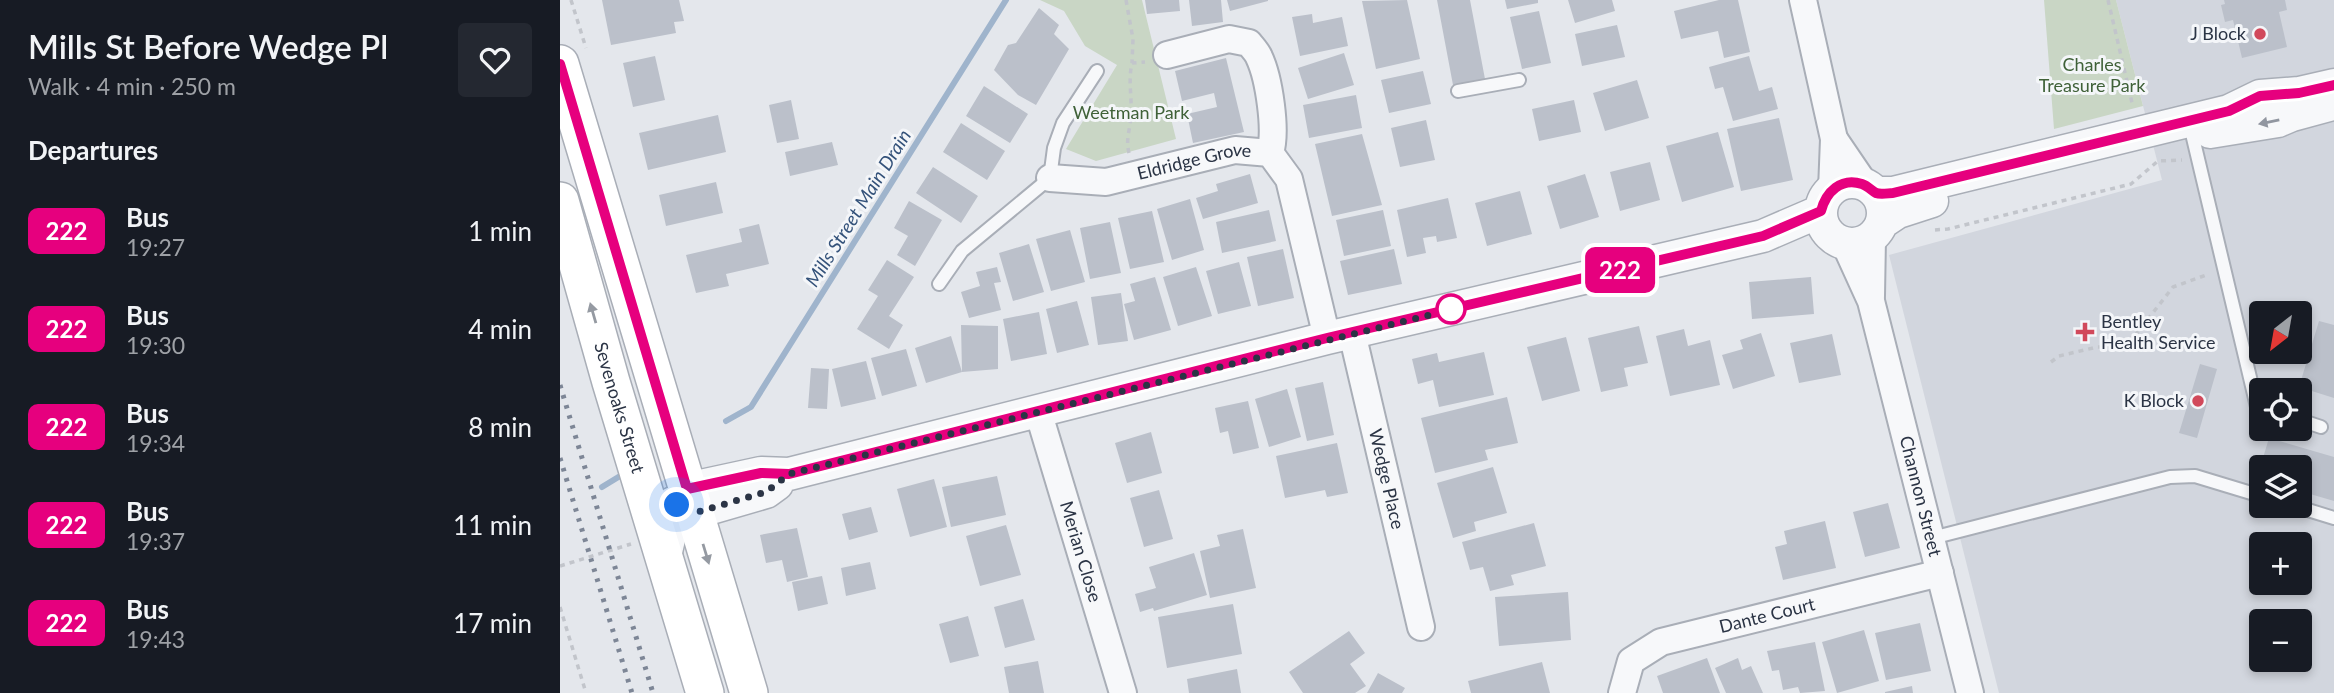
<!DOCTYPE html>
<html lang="en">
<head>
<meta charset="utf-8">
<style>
	body { margin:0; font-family:Lato,sans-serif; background:#242831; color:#f1f3f6; height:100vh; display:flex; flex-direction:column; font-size:26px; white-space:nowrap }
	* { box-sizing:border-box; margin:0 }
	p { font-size:23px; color:#9ea1a6 }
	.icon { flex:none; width:38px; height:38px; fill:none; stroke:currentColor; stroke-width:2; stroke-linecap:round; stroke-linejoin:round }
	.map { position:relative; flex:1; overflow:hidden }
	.drawer { display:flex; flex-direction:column; background:#171b24; width:560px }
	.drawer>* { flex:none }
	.badge { padding:0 14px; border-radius:10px; font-size:24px; line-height:46px }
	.needle { width:46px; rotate:211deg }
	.buttons { position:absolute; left:1689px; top:301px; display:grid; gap:14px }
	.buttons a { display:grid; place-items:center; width:63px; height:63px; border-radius:7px; background:#171b24; box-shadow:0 4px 10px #0003; font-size:35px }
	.you { position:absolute; width:35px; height:35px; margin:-18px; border:5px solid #fff; border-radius:50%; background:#1a73e8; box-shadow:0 0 0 10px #1a73e833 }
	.map>.badge { position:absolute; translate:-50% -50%; box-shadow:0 0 0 4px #fff }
	h2 { padding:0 28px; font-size:26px; line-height:63px }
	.round { display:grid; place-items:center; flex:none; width:74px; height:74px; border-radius:7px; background:#242831 }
	.summary { display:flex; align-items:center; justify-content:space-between; height:119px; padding:0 28px }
	h1 { font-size:33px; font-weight:600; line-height:52px }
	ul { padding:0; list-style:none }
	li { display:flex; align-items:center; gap:21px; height:98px; padding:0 28px }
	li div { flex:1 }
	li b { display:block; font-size:26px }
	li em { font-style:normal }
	li .badge { min-width:77px; font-weight:700; text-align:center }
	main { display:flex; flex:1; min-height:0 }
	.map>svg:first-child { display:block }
	.built { fill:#d2d6de; fill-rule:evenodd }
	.green { fill:#c9d6c5 }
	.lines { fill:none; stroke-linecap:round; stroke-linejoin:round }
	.stream { stroke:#9fb4cc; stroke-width:6 }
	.building { fill:#bbc0ca }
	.service-casing { stroke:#a9aeb7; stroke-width:16 }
	.minor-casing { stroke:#a9aeb7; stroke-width:30 }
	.tertiary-casing { stroke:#a9aeb7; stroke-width:35 }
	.secondary-casing { stroke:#a9aeb7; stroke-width:40 }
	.path { stroke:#c2c5cb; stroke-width:3.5; stroke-dasharray:5 5; stroke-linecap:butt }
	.service { stroke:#f7f8fa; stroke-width:12 }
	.minor { stroke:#f7f8fa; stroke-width:26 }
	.tertiary { stroke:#f7f8fa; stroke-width:32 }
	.secondary { stroke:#fff; stroke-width:37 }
	.rail { stroke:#7d8696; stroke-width:5; stroke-dasharray:3.5 7; stroke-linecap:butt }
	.oneway { fill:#9196a0 }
	.oneway2 { fill:#959aa2 }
	.line-casing { stroke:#fff; stroke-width:16 }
	.line { stroke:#e6007e; stroke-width:10 }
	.walk { stroke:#2b3445; stroke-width:7; stroke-dasharray:0 12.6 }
	.poi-dot { fill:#d1495b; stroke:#f4f6f9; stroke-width:2.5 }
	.stop-dot { fill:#fff; stroke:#e6007e; stroke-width:3.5 }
	.labels { text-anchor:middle; stroke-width:6; stroke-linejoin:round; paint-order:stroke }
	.poi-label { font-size:18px; fill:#2b3445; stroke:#f4f6f9; text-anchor:end }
	.park-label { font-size:18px; fill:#3f6138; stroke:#f4f6f9 }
	.street-label { font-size:18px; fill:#2b3445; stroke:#f4f6f9 }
	.water-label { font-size:19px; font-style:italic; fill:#34527a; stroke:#f4f6f9 }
</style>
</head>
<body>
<main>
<section class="drawer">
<div class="summary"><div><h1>Mills St Before Wedge Pl</h1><p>Walk · 4 min · 250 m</p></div><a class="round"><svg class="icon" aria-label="heart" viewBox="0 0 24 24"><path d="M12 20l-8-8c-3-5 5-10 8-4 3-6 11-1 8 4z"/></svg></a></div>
<h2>Departures</h2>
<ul>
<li><span class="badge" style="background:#e6007e;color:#fff">222</span><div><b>Bus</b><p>19:27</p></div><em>1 min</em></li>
<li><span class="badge" style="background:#e6007e;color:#fff">222</span><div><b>Bus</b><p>19:30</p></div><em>4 min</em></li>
<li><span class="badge" style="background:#e6007e;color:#fff">222</span><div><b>Bus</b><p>19:34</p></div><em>8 min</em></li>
<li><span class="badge" style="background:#e6007e;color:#fff">222</span><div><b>Bus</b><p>19:37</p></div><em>11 min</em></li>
<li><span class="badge" style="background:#e6007e;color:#fff">222</span><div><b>Bus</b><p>19:43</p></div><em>17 min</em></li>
</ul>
</section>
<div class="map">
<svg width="1774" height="693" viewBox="0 0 1774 693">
	<rect width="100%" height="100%" fill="#e4e7ec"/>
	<!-- built -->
	<path class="built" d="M1556,0H1774V693H1439L1329,255L1602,180ZM1701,313H1740V352H1701ZM1701,390H1740V429H1701ZM1701,467H1740V506H1701ZM1701,544H1740V583H1701ZM1701,621H1740V660H1701Z"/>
	<!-- green -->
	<path class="green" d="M480,0H582L616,139L536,161L506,149L557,65L525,46L504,11Z
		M1484,0H1556L1583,106L1494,129Z"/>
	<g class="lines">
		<!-- stream -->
		<path class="stream" d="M166,421L191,407L446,0
			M42,487L65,473"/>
	</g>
	<!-- building -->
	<path class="building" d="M42,0H119L124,21L114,22L116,33L51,45Z
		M585,0H619L620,11L587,14Z
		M629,0H661L663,22L632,26Z
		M667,0H708V1L670,11Z
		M847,0L860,59L816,69L802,1Z
		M877,0H910L925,79L893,85Z
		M945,0H978V3L947,9Z
		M1008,0H1052L1055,11L1015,23Z
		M1159,0H1178L1190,52L1164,58L1158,31L1121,39L1114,11Z
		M1664,0H1725L1727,10L1719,12L1727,47L1682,58L1673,20L1665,22L1661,5L1665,4Z
		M479,8L499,25L494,34L509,49L476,105L458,95L434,70L448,45L456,43Z
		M979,11L991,63L962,69L950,17Z
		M752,14L753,23L782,17L788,46L740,56L732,17Z
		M1057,25L1065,57L1022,66L1015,34Z
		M784,53L794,85L748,99L738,68Z
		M95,56L105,100L73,107L63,63Z
		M1189,56L1199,91L1212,87L1218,109L1173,121L1163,87L1155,89L1149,67Z
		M666,58L684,132L633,143L627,114L657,107L654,93L622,101L615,71Z
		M863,71L871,104L829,113L821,80Z
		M1077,80L1089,118L1045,131L1033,93Z
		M424,86L468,114L450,143L406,116Z
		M796,95L802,128L749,138L743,105Z
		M231,100L239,139L217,143L209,105Z
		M1014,100L1021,132L979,141L972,109Z
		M158,115L166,152L88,170L79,133Z
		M1219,118L1233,180L1181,191L1167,129Z
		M866,120L875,160L840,167L831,128Z
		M401,123L445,151L427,180L383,152Z
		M1158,132L1174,187L1122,202L1106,146Z
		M802,134L822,205L772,216L755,144Z
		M272,142L278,165L230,176L225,152Z
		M1090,162L1100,200L1060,211L1050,172Z
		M373,167L418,196L401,223L356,193Z
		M690,174L698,203L643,219L636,198L658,191L656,184Z
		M1025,174L1039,217L1000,229L987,186Z
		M156,182L163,213L106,226L99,195Z
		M960,191L972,234L927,246L915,203Z
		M888,198L897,238L877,242L876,236L863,238L866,253L847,257L837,210Z
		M630,199L644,250L612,260L597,209Z
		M349,201L382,220L355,266L337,255L348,236L334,228Z
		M709,210L716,241L662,253L656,222Z
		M823,210L831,246L784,256L776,220Z
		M592,211L604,262L570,269L558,218Z
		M550,222L561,273L530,279L520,228Z
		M199,224L209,264L166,274L169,286L136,293L126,255L182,242L179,229Z
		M510,230L525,282L491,291L476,239Z
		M469,244L484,292L453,301L439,253Z
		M723,249L734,298L698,306L687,257Z
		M834,249L842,284L788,295L780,261Z
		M327,260L354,277L329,316L343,325L329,349L297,329L318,296L308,290Z
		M679,262L691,306L658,314L646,271Z
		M437,267L441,282L434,283L441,310L409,318L401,292L420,286L416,272Z
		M636,267L652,316L618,326L603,277Z
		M595,277L611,330L574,340L564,304L575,301L570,284Z
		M1251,277L1254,314L1192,319L1189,282Z
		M561,293L568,341L538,345L531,297Z
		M517,301L529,345L497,353L486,309Z
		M479,312L487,354L451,361L443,319Z
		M1759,321L1774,325V398L1739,387Z
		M401,325L438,326V369L402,372L366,383L355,348L391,336L402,372Z
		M1079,326L1088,363L1064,368L1068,386L1041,392L1028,338Z
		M1124,329L1128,346L1150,340L1160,385L1110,396L1096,336Z
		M1201,333L1215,376L1173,389L1162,355L1183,349L1180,340Z
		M1272,334L1281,375L1239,383L1230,343Z
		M1006,337L1020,391L982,401L967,347Z
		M346,349L357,386L322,396L311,358Z
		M924,352L934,395L879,407L873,380L858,384L852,359L877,353L879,362Z
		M306,361L316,399L281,407L272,369Z
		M1640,364L1657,369L1637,438L1619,433Z
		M251,368L269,369L267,409L248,408Z
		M763,382L774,435L747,441L735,388Z
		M727,389L741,437L709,447L695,399Z
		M947,397L958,443L925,450L928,460L875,473L861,418Z
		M688,401L699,448L673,454L668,431L660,433L655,408Z
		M591,432L602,473L567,483L555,443Z
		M1709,438L1774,457V501L1740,491V467H1725L1726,464L1703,458Z
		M777,443L788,493L767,497L765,490L725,498L716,456Z
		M933,467L947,513L914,522L916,531L893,538L877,483Z
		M437,476L446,515L391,527L382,487Z
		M374,479L387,527L350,537L337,489Z
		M599,490L613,539L584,547L570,498Z
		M1328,503L1340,548L1305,557L1293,512Z
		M311,507L318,532L289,540L282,514Z
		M1265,521L1276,568L1223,580L1215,547L1227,544L1224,531Z
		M974,523L986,566L951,575L954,585L930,591L923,567L910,570L902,542Z
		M446,525L461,575L420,586L406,536Z
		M237,528L248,577L227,582L222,560L206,563L200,535Z
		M683,529L696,588L650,598L640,551L660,546L657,535Z
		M634,553L647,595L594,611L593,608L580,612L575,594L596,588L589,567Z
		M310,562L316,589L286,596L281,568Z
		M262,576L268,604L238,611L232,582Z
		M1008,592L1011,640L939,646L935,597Z
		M463,599L475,640L445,648L434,607Z
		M673,604L682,654L607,668L598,617Z
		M408,616L419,656L390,663L379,624Z
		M1360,623L1371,671L1326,680L1315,633Z
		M1304,630L1319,681L1277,693L1262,642Z
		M789,631L805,653L790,664L806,686L795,693H743L729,672Z
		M1255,642L1265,691L1240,693L1238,687L1223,690L1219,670L1212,671L1207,651Z
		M1147,658L1160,693H1103L1097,676Z
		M1178,658L1182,670L1191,666L1203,693H1166L1155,668Z
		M478,661L484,693H449L444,667Z
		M982,662L990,693H911L908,681Z
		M677,669L681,693H629L627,679Z
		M818,673L845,688L842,693H807Z
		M1352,686L1353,693H1325V692Z"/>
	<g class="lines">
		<!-- service casing -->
		<g class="service-casing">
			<path id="service" d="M898,91L959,80
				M1629,121L1697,407L1701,409
				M379,284L402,251L490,178L494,148L503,123L537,71
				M1740,420L1761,427
				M1735,506L1774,518
				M1372,538L1610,477L1635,476L1701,496"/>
		</g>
		<!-- minor casing -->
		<g class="minor-casing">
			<g id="minor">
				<path d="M1243,0L1274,139L1272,190"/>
				<path d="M607,55L669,39L689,43C692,47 697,52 699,57C709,78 717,131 710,153"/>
				<path d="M1274,139L1306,186"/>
				<path id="s1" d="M490,178L546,182L675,150L710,153L729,179L767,338"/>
				<path id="s2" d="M1285,244L1311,301L1410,693"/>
				<path d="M1311,296L1312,238"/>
				<path id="s3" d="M792,333L861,627"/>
				<path id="s4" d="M478,411L563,693"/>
				<path id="s5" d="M1062,693L1071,661L1101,642L1380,573"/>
			</g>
		</g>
		<!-- tertiary casing -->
		<g class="tertiary-casing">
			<path id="tertiary" d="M1650,132L1718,121L1732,115L1773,104
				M1261 213a31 31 0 1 1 62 0a31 31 0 1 1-62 0Z
				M1316,193H1333L1669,111L1700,96L1739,93L1774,85
				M1323,222L1338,212L1372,201
				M113,503L125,511L134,513L206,492L217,484
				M104,560L117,505L127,489L201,473L229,474L767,338L1203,236L1261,211"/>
		</g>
		<!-- secondary casing -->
		<g class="secondary-casing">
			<g id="secondary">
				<path d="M0,64L189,693"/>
				<path id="s6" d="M0,201L51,382L145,693"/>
			</g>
		</g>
		<!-- path -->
		<path class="path" d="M11,0L26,48
			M566,0L573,39L572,63
			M1548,0L1573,107
			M569,153C565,138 571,128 571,114C572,97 568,80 572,63L585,62
			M1375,230L1388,229L1571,184L1598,161L1622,160
			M1491,362L1499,356L1537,347H1548L1574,337L1613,287L1649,274
			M0,566L71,544
			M0,607L26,693"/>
		<!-- service -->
		<use href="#service" class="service"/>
		<!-- minor -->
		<use href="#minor" class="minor"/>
		<!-- tertiary -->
		<use href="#tertiary" class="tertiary"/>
		<!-- secondary -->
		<use href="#secondary" class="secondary"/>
		<!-- rail -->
		<path class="rail" d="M0,385L93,693
			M0,458L72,693"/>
	</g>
	<!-- one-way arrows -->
	<defs><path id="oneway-solid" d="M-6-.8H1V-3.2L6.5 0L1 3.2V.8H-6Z" transform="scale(1.75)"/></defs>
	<use class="oneway" href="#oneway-solid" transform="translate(1709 122) rotate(169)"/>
	<g class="oneway2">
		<use href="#oneway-solid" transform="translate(33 313) rotate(-106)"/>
		<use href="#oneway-solid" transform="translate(146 554) rotate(73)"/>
	</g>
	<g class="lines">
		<!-- line casing -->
		<g class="line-casing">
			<path id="line" d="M0,64L127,489L201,473L229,474L767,338L1203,236L1261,211C1266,192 1281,177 1302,184C1308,186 1312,191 1316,193C1321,195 1329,193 1333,193L1669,111L1700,96L1739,93L1774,85"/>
		</g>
		<!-- line -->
		<use href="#line" class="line"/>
		<!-- walk -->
		<path class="walk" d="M117,505L134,513L206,492L229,474L894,309H891"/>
	</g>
	<!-- markers -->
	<g class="poi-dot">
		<circle cx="1700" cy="34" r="7"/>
		<path d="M1521.5 321.5h7v7h7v7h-7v7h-7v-7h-7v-7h7z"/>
		<circle cx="1638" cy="401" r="7"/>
	</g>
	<circle class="stop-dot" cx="891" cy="309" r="14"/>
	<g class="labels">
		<!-- poi labels -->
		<g class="poi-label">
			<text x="1686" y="40">J Block</text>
			<text x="1541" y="328" text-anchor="start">Bentley<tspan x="1541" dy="21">Health Service</tspan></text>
			<text x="1624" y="407">K Block</text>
		</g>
		<!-- park labels -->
		<g class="park-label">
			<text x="1532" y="71">Charles<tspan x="1532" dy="21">Treasure Park</tspan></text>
			<text x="571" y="119">Weetman Park</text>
		</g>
		<!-- street labels -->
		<g class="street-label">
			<text dy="6" stroke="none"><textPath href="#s1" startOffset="147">Eldridge Grove</textPath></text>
			<text dy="6" stroke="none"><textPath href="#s6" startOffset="215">Sevenoaks Street</textPath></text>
			<text dy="6" stroke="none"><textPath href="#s3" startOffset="150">Wedge Place</textPath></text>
			<text dy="6" stroke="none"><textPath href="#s2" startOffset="264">Channon Street</textPath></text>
			<text dy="6" stroke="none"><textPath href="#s4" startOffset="147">Merian Close</textPath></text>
			<text dy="6" stroke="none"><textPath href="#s5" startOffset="178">Dante Court</textPath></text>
		</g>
		<!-- water labels -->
		<g class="water-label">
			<text transform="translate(298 208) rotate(-58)" y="7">Mills Street Main Drain</text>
		</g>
	</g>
</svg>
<div class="buttons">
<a><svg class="needle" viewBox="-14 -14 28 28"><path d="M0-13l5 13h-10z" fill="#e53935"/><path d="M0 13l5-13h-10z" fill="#9ea1a6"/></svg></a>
<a><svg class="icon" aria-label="locate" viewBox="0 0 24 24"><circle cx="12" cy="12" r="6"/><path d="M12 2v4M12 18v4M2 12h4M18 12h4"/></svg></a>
<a><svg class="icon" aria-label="layers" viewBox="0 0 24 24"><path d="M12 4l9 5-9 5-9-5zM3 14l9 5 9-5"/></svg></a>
<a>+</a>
<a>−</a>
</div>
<div class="you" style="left:117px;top:505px"></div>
<b class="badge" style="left:1060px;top:270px;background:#e6007e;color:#fff">222</b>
</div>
</main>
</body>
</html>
